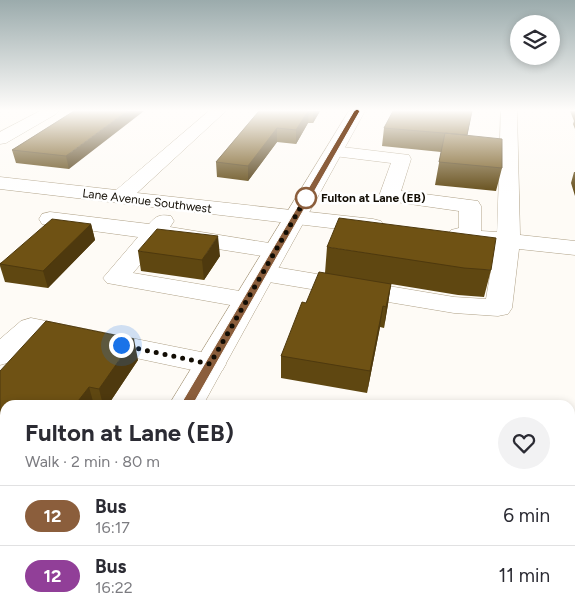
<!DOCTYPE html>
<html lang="en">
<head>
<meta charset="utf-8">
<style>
	body { margin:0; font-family:Figtree,sans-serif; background:#f2f2f3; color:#2b2b33; height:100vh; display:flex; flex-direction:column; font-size:19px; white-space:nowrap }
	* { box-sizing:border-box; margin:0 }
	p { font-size:16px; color:#7c7c81 }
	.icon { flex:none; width:28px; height:28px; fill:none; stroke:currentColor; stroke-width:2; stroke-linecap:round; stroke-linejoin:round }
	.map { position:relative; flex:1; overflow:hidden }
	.details { position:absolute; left:0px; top:400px; width:575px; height:216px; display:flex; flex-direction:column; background:#fff; border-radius:15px 15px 0 0; box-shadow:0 2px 8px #0003 }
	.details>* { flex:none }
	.badge { padding:0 10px; border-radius:16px; font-size:18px; line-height:32px }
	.tools { position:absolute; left:510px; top:15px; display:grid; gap:10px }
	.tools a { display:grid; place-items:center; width:50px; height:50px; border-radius:50%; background:#fff; box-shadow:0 2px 8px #0003; font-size:25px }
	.you { position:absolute; width:25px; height:25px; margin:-12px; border:4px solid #fff; border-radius:50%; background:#1a73e8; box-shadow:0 0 0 8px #1a73e833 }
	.map>.badge { position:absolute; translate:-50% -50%; box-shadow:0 0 0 2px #fff }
	.round { display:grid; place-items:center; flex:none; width:52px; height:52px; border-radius:26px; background:#f2f2f3 }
	.head { display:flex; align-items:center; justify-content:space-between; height:85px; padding:0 25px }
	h1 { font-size:24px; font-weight:700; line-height:38px }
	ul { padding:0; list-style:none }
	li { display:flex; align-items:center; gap:15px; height:60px; padding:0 25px; border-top:1px solid #e1e1e2 }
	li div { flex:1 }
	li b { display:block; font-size:19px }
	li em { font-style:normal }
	li .badge { min-width:55px; font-weight:700; text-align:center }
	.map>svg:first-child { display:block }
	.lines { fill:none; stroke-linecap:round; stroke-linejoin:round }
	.minor-casing { stroke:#afa187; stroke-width:1 }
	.major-casing { stroke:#afa187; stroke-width:1 }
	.minor { fill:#fff; fill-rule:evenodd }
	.major { fill:#fff; fill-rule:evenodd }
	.wall { fill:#5f4711 }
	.shaded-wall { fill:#4e390e }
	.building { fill:#6f5214; stroke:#4e390e }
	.line { fill:#8b5e3c; stroke:#fff }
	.walk { stroke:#120d04; stroke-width:5; stroke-dasharray:0 9 }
	.stop-dot { fill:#fff; stroke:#8b5e3c; stroke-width:2.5 }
	.labels { text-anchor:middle; stroke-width:5; stroke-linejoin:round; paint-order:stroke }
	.far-stop-label { font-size:12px; font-weight:bold; fill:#120d04; stroke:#fff; text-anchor:start }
	.far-street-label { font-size:12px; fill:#120d04; stroke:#fff }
</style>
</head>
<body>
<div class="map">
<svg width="575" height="616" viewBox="0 0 575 616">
	<rect width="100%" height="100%" fill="#fefbf6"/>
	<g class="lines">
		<!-- minor casing -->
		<g class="minor-casing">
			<path id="minor" d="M40,111H59L56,114L6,143L0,144V132Z
				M209,111H226L137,193L373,219L381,221L384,226L381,231L373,233L0,189V177L116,190Z
				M501,111H517L520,235L575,241V255L519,249L512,308L508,314L498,316L454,313L263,281L254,278L250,273L254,268L263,265L454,297L486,299L495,246L451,240L447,235L451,230L459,228V211L382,200L379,196L391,163L334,156L328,155L325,151L328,147L334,146L409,155L411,159L401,191L478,201L481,206V231L497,232Z
				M50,212L149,224C156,216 160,214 171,216L174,221L170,227L275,244L283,246L287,251L283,256L275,258L161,240L133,273L257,294L261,300L257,306L247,308L107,283L103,278L138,237L42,224L39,219L42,214Z
				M31,318L211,354L222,357L226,364L222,371L211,374L37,337L11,362L0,365V339L21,321Z
				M0,579L5,581V611H76L78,616H0Z
				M473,611H519V616H473Z"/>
		</g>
		<!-- major casing -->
		<g class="major-casing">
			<path id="major" d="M349,111H365L203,405H169Z
				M43,611H90L88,616H41Z"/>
		</g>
		<!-- minor -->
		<use href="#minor" class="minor"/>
		<!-- major -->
		<use href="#major" class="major"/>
	</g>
	<!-- wall -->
	<path class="wall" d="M74,111L69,169L16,163L12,150Z
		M259,111H320L313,123H308L296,144L277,142L248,181L217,177L216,162Z
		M472,111L467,136L502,168L496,191L435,185L441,152L382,146L384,128Z
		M570,111H575V129L573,124L574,121Z
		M574,172H575V196L571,183Z
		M91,224L95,240L48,288L5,282L0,266V263Z
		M327,247L491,270L484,297L458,295L391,284L388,304L384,328L380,327L367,393L281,378V356L306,303L325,273Z
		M138,251L220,256L204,280L141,271Z
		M138,360L108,405H5V448L0,454V371Z
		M570,433L575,456V469L571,478L570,477Z
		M570,556L575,557V616H543L538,615V611H570Z"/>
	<!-- shaded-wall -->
	<path class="shaded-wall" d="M127,111H144L69,169L66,156Z
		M308,111H309L308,123L296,144V130Z
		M313,111H320L313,123Z
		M277,128V142L248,181V166Z
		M91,224L95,240L48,288L43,271Z
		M218,236L220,256L204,280L202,260Z
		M391,284L388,304L384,328L386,307Z
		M383,306L380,327L367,393L370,371Z
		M134,339L138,360L108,405H103L99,389Z
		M89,387L94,405H75Z
		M0,434L5,445V448L0,454Z"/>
	<!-- building -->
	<path class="building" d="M74,111H127L66,156L12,150Z
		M259,111H308L296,130L277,128L248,166L216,162Z
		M393,111H472L467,135L384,128Z
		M445,133L502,139V168L439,162Z
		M339,218L496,238L491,270L464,268L327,247Z
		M52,219L91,224L43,271L0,264Z
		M157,229L218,236L202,260L138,251Z
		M319,272L391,284L386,307L383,306L370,371L281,356L302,302L306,303Z
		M46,321L134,339L99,389L89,387L75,405H5V427L0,426V371Z
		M570,433H571L575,456V465H570Z
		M570,556L575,557V611L570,609Z"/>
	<!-- sky -->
	<linearGradient id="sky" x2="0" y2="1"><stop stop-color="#9babac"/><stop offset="0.56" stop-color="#fffdfb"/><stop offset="1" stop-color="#fffdfb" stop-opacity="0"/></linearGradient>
	<rect width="575" height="197" fill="url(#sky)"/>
	<!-- line -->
	<path class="line" d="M357,109L360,111L191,408H182L181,405L182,402L354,111Z"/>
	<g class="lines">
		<!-- walk -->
		<path class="walk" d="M121,345L210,364L306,198"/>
	</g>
	<!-- markers -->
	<circle class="stop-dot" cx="306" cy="198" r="10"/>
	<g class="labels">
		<!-- far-stop labels -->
		<g class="far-stop-label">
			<text x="321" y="202">Fulton at Lane (EB)</text>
		</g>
		<!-- far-street labels -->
		<g class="far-street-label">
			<text transform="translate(147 201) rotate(7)" y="4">Lane Avenue Southwest</text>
		</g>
	</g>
</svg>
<div class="tools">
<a><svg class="icon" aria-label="layers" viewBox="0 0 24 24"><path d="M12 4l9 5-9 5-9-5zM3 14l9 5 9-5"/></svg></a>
</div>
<div class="you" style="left:121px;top:345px"></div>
<section class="details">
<div class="head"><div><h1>Fulton at Lane (EB)</h1><p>Walk · 2 min · 80 m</p></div><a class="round"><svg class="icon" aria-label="heart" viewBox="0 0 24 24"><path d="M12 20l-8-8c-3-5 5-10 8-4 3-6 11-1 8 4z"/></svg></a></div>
<ul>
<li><span class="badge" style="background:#8b5e3c;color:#fff">12</span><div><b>Bus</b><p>16:17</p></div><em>6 min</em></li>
<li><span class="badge" style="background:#913f98;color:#fff">12</span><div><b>Bus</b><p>16:22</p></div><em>11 min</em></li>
</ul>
</section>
</div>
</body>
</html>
